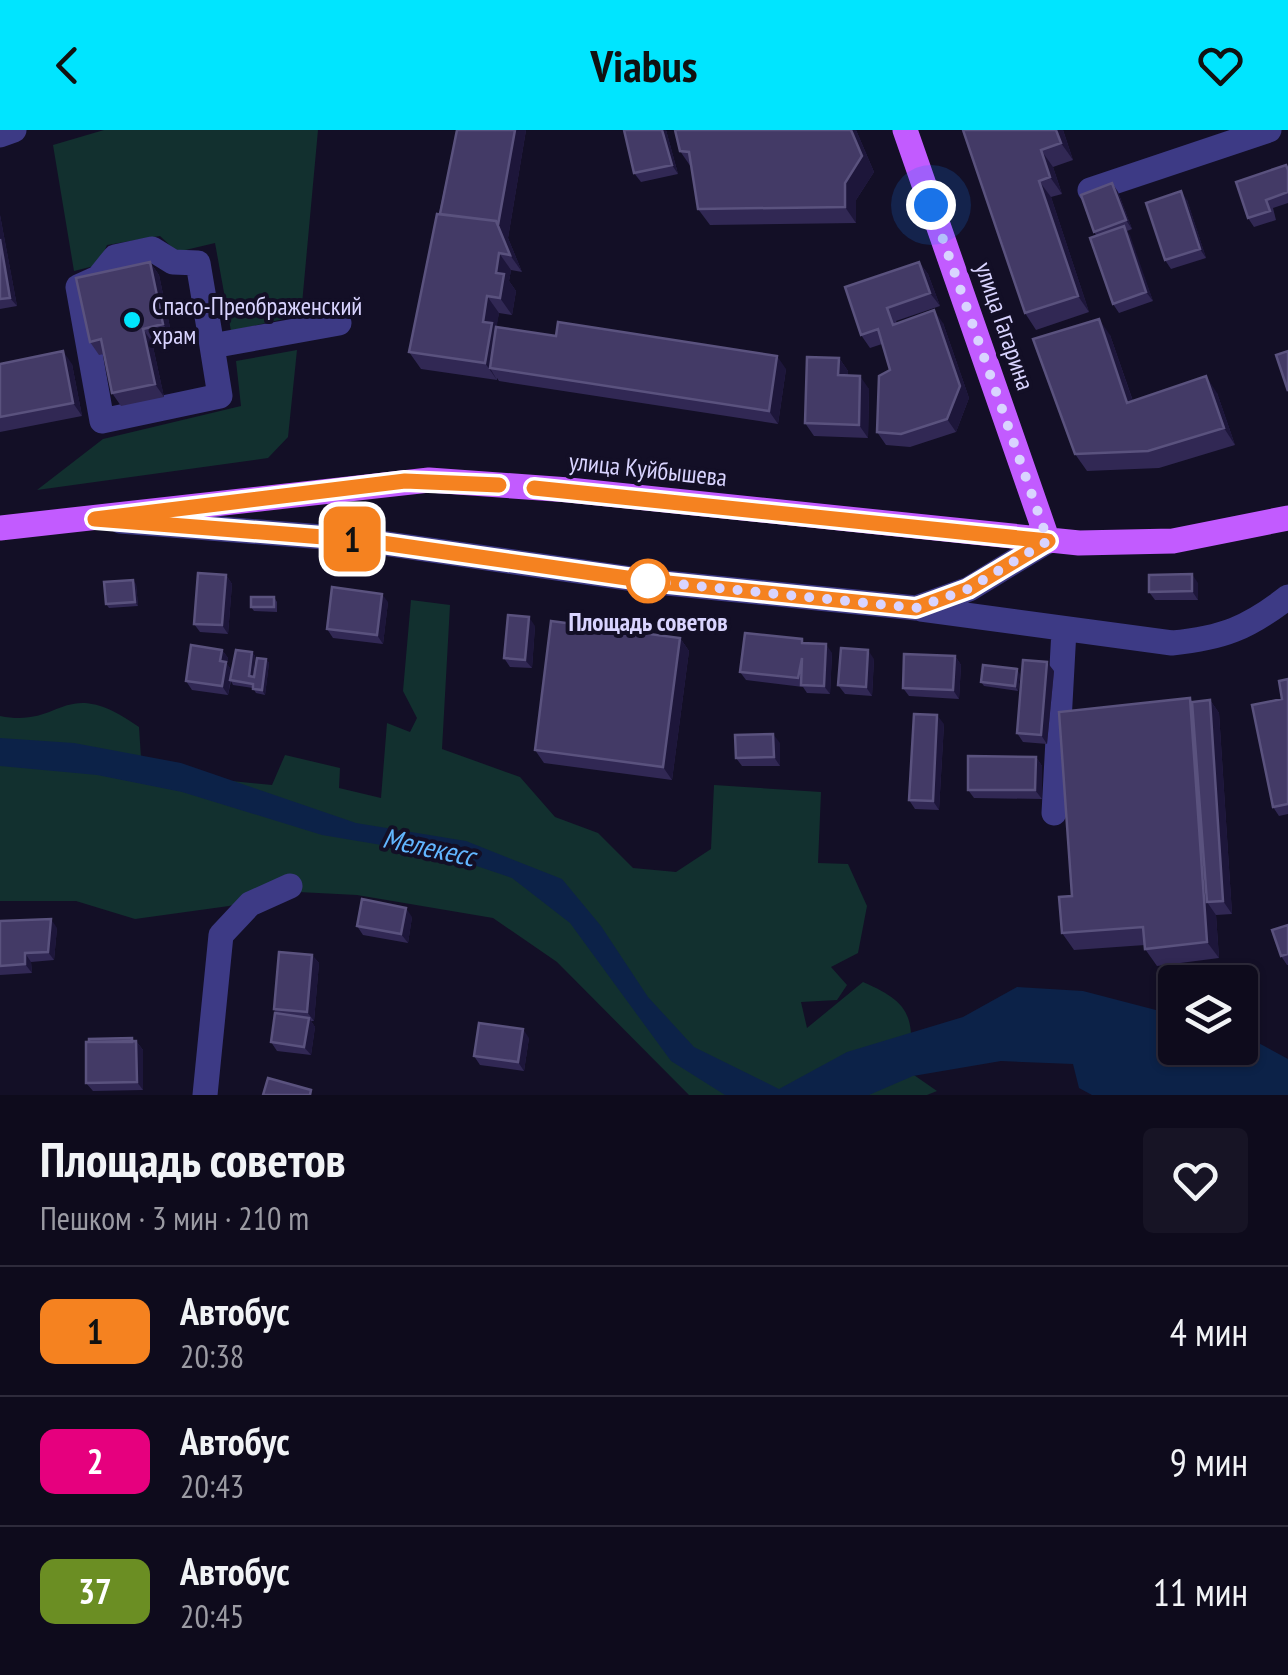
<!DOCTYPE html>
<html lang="ru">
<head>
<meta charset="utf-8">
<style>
	body { margin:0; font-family:"PT Sans Narrow",sans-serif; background:#171425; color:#f1f3f6; height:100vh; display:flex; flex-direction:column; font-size:38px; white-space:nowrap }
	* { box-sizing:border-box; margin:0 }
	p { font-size:32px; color:#9b9ba3 }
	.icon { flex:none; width:55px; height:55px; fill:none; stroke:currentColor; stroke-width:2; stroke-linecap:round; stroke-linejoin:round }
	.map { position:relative; height:965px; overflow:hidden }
	.panel { display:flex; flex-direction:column; background:#0e0b1c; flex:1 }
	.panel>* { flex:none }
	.badge { padding:0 20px; border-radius:15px; font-size:35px; line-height:65px }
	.buttons { position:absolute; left:1158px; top:835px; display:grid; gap:20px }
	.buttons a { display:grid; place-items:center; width:100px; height:100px; border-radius:10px; background:#0e0b1c; box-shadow:0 2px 8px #0004,0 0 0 2px #2e2b3b; font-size:50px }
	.you { position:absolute; width:50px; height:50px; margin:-25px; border:8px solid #fff; border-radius:50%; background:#1a73e8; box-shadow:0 0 0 15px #1a73e833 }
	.map>.badge { position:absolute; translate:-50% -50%; box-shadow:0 0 0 5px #fff }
	.round { display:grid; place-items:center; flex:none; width:105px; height:105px; border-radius:10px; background:#171425 }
	.headline { display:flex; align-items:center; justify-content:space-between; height:170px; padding:0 40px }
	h1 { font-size:48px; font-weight:600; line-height:75px }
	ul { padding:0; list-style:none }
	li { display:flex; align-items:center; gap:30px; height:130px; padding:0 40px; border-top:2px solid #2e2b3b }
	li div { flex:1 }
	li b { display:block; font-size:38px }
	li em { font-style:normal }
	li .badge { min-width:110px; font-weight:700; text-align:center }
	header { display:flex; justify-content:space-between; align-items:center; height:130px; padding:0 40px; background:#00e5ff; color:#111; font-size:45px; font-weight:600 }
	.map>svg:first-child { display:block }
	.green { fill:#12302f }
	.water { fill:#0c2248 }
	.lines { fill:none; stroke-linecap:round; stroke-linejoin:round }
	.minor { stroke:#3d3a85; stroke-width:25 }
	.major { stroke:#c25bff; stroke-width:25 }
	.wall { fill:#312854 }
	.shaded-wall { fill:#1d163a }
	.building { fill:#433a66; stroke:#5a527e; stroke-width:2.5 }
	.line-casing { stroke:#fff; stroke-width:22 }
	.line { stroke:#f58220; stroke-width:15 }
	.walk { stroke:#d9d4ff; stroke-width:10; stroke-dasharray:0 18 }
	.poi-dot { fill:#00e5ff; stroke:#130f26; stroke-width:4 }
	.stop-dot { fill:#fff; stroke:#f58220; stroke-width:5 }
	.labels { text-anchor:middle; stroke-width:8; stroke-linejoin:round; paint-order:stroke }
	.poi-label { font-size:25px; fill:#d9d4ff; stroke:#130f26; text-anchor:start }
	.street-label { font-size:25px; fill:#d9d4ff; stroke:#130f26 }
	.stop-label { font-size:25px; font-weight:bold; fill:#d9d4ff; stroke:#130f26 }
	.water-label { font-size:28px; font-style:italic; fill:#62b6ff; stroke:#130f26 }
</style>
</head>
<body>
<header><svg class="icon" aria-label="back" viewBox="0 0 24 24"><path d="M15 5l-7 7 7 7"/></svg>Viabus<svg class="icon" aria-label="heart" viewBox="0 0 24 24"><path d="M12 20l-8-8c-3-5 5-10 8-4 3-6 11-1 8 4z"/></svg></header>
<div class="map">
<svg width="1288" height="965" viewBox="0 0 1288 965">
	<rect width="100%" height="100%" fill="#130f26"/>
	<!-- green -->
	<path class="green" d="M104,0H318L301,185L231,201L215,113L177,122L160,106L107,115L98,135L74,141L53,15Z
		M297,220L288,307L268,328L37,360L103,309L241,276L236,231Z
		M411,470L450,475L442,619L520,647L555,687L598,703L633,738L676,742L711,719L714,655L821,662L818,733L848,734L867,776L858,823L831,837L847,855L837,870L801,872L807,898L863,852C916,875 912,889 911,943L937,961L927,965H689L557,832L493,788L357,765L279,761L229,776L135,789L76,771H0V586C64,599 62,543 139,597L141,628L202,648L272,655L285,625L340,638L339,658L381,668L387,593L410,602L417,588L403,561Z"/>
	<!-- water -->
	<path class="water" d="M0,608L74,613L181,633L356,693L466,711L562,749L601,796L648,867L694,917L779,959L847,922L963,887L1017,857L1083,861L1175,885V918H1240V903L1288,929V965H1092L1079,958L1073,934L1001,931L913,946L869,965H725L671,931L570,793L512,748L447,726L322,705L182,662L97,645L0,636Z"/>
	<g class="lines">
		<!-- minor -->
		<path class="minor" d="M0,5L14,0
			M1090,60L1269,0
			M212,216L220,266L102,291L78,157L98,148L115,127L152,119L173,132L198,133L212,216L339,193
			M120,391L361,410L647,451L916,478L969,459L1048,411
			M921,479L1172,513C1223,508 1248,498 1288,467
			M1054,683L1064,500
			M205,965L221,805L250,774L290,756"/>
		<!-- major -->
		<path class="major" d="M905,0L1048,411
			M0,398L429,350L569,360L1079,413L1173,411L1288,388"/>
	</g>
	<!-- wall -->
	<path class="wall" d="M457,0H526L508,108L522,142L511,140L509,151L516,161L512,185L499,183L496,197L786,239L778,294L499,251L497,248V250L421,239L409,222Z
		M624,0H666L678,44L641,52L634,43Z
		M675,0H856L874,42L856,70V93L710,95L698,79L691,37L680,21Z
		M963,0H1063L1073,30L1053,37L1062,64L1051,67L1089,182L1036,200L1025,183Z
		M1286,35L1288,37V73L1273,78L1276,90L1254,97L1248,88Z
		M1112,53L1118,62L1132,99L1127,101L1153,171L1119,183L1113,174L1096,105L1094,102Z
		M1187,70L1206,128L1171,139L1165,130Z
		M0,85L17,176L0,179Z
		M150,132L159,145L172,207L152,212L164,267L121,276L112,263L104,224L99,225L90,212Z
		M919,132L928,144L940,176L896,191L897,193H943L969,268L956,302L910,317L886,315L877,302L890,240L882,214L870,218L861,205Z
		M1110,205L1133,271L1217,263L1235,315L1159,338L1087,341L1075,324Z
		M839,228L848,241V245L869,259L868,308L814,306L805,293Z
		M0,234H72L82,286L0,302Z
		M226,445L232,454L228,504L200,502L194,494Z
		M1198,453V470H1155L1149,462Z
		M136,454L138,476L109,478L106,474Z
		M274,467L277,472V482L254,481L251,477Z
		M388,472L383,514L333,508L327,499Z
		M535,496L532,538L510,537L504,528Z
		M680,508L689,521L672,650L544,633L535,620Z
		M805,513L832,523L830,564L807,563L803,557L746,550L740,542Z
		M222,520L228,528L227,534L232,541L252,522L255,526L253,547H254L266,529L269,533L265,565L256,563L253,558L233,555L231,551L228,565L192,560L186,551Z
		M955,526L961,535L959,569L909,566L903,558Z
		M874,529L872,566L845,564L838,555Z
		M1054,541L1047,614L1023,612L1017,603Z
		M1020,544L1018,561L984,556L981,552Z
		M1288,549V684L1279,686L1273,677Z
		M1190,568L1192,572L1210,570L1219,583L1232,784L1216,785L1219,828L1157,836L1145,819V815L1074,820L1062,803L1072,766Z
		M944,594L939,680L915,679L909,670Z
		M780,613V636H742L736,628Z
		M1036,627L1042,636V669L974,668L968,660Z
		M412,787L408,813L363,805L357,796Z
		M0,791L57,798L54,830L31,832L32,843L0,845Z
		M1288,795V835H1287L1281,826Z
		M312,825L319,833L314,891H311L315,897L311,925L277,921L271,912L276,883L274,879Z
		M529,908L524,941L480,935L474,926Z
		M136,911L143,920V960L93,961L86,953Z"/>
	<!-- shaded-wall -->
	<path class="shaded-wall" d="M515,0H526L508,108L522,142L510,125L496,91Z
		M662,0H666L678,44L672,35Z
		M851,0H856L874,42L856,70V93L845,77V53Z
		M1056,0H1063L1073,30L1061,13Z
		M1041,20L1053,37L1062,64L1050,47Z
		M1039,51L1051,67L1089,182L1078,166Z
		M1112,53L1118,62L1132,99L1126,90Z
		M1181,61L1187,70L1206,128L1200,119Z
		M0,85L17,176L10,168L0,109Z
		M1124,96L1130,105L1153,171L1146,162Z
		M499,123L511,140L509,151L516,161L512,185L500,168L496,143Z
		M150,132L159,145L172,207L163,194Z
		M919,132L928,144L940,176L930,163Z
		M487,166L499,183L490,238L497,250L485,233L483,192Z
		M934,180L943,193L969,268L956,302L947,289Z
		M1099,189L1110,205L1139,289L1127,273Z
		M143,199L152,212L164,267L155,254Z
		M63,221L72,234L82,286L73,273Z
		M777,226L786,239L778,294L769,281Z
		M839,228L848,241L847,258L838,245Z
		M860,246L869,259L868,308L859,295Z
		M1206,246L1217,263L1235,315L1224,298Z
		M1192,444L1198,453V470L1192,461Z
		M226,445L232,454L228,504L222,495Z
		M133,450L136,454L138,476L135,472Z
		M382,464L388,472L383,514L377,505Z
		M529,487L535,496L532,538L525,530Z
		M680,508L689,521L672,650L663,637Z
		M826,514L832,523L830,564L824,556Z
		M222,520L228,528L227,534L232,541L228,565L222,556L220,531Z
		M868,520L874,529L872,566L866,557Z
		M252,522L255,526L252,551L249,546Z
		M955,526L961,535L959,569L953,560Z
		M266,529L269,533L265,565L262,560Z
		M1047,532L1054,541L1047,614L1041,605Z
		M1017,539L1020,544L1018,561L1015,556Z
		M1190,568L1202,584L1207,772L1216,785L1219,828L1207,812Z
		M1210,570L1219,583L1232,784L1223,771Z
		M937,585L944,594L939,680L933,671Z
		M773,604L780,613V636L774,627Z
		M1036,627L1042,636V669L1035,660Z
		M406,778L412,787L408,813L401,804Z
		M51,789L57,798L54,830L48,822Z
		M25,823L31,832L32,843L25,834Z
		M312,825L319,833L314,891L307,882Z
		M309,888L315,897L311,925L304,917Z
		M523,899L529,908L524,941L518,932Z
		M136,911L143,920V960L137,952Z"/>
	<!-- building -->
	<path class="building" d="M457,0H515L498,95L496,91L440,84Z
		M624,0H662L672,35L634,43Z
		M675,0H851L862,26L845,53V77L698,79L689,22L680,21Z
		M963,0H1056L1061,13L1041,20L1050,47L1039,51L1078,166L1025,183Z
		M1286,35L1288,40V62L1266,70L1270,81L1248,88L1236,52Z
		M1112,53L1126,90L1094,102L1081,65Z
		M1181,61L1200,119L1165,130L1146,73Z
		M437,84L496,91L510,125L499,123L496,143L504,144L500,168L487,166L483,192L492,193L485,233L409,222Z
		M1124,96L1146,162L1113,174L1090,108Z
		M0,109L10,168L0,169Z
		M150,132L163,194L143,199L155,254L112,263L101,209L90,212L76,148Z
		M919,132L930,163L887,178L893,195L934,180L960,256L947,289L901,304L877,302L879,246L890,240L878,199L861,205L845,157Z
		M1099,189L1127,273L1206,246L1224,298L1148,321L1075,324L1033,209Z
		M558,192L777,226L769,281L490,238L496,197L556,206Z
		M63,221L73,273L0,287V234Z
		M1288,221V261L1276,225Z
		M807,227L839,228L838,245L860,246L859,295L805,293Z
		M198,443L226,445L222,495L194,494Z
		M1192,444V461L1149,462V445Z
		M133,450L135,472L106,474L104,452Z
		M332,457L382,464L377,505L327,499Z
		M251,467H274V477H251Z
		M508,485L529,487L525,530L504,528Z
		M551,491L680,508L663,637L535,620Z
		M745,503L802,509V513L826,514L824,556L801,555L802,528L798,548L740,542Z
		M191,515L222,520L220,531L226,532L222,556L186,551Z
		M841,518L868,520L866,557L838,555Z
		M236,520L252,522L249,546L254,547L257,528L266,529L262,560L253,559V554L230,550Z
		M904,524L955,526L953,560L903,558Z
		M1023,530L1047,532L1041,605L1017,603Z
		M983,535L1017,539L1015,556L981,552Z
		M1288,549V674L1273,677L1252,575L1282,569L1279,551Z
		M1190,568L1207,812L1145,819L1143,797L1062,803L1059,767L1072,766L1059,582Z
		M1210,570L1223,771L1207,772L1192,572Z
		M914,584L937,585L933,671L909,670Z
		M773,604L774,627L736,628L735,605Z
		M968,626L1036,627L1035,660H968Z
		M362,769L406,778L401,804L357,796Z
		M51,789L48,822L25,823V834L0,836V791Z
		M1288,795V824L1281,826L1272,800Z
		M279,822L312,825L307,882L274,879Z
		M275,883L309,888L304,917L271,912Z
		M479,893L523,899L518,932L474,926Z
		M132,908V912H89V909Z
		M136,911L137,952L86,953V912Z
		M268,948L311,960L310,965H263Z"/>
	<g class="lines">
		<!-- line casing -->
		<g class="line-casing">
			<path id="line" d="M499,355L405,351L95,389L361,410L648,451L916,478L968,459L1048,411L534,358"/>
		</g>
		<!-- line -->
		<use href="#line" class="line"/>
		<!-- walk -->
		<path class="walk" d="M648,451L916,478L968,459L1048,411L931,75"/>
	</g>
	<!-- markers -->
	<circle class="poi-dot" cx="132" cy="190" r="10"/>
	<circle class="stop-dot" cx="648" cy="451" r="20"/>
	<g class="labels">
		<!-- poi labels -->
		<g class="poi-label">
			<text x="152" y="185">Спасо-Преображенский<tspan x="152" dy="29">храм</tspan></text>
		</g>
		<!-- street labels -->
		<g class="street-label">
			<text transform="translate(1005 196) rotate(71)" y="9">улица Гагарина</text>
			<text transform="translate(648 339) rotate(6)" y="9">улица Куйбышева</text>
		</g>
		<!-- stop labels -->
		<g class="stop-label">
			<text x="648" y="501">Площадь советов</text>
		</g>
		<!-- water labels -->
		<g class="water-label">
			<text transform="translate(429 717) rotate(12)" y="10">Мелекесс</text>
		</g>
	</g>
</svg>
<div class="buttons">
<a><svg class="icon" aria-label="layers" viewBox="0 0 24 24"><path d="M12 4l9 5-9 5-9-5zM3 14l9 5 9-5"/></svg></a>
</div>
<div class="you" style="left:931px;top:75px"></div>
<b class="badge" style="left:352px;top:409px;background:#f58220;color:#111">1</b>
</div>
<section class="panel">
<div class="headline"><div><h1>Площадь советов</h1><p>Пешком · 3 мин · 210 m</p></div><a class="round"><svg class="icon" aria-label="heart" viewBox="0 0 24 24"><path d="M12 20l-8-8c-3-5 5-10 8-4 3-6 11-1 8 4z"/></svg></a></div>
<ul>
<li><span class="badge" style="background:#f58220;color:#111">1</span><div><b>Автобус</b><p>20:38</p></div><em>4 мин</em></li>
<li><span class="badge" style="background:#e6007e;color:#fff">2</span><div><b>Автобус</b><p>20:43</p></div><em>9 мин</em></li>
<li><span class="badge" style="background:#6b8e23;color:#fff">37</span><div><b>Автобус</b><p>20:45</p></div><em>11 мин</em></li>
</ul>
</section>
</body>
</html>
